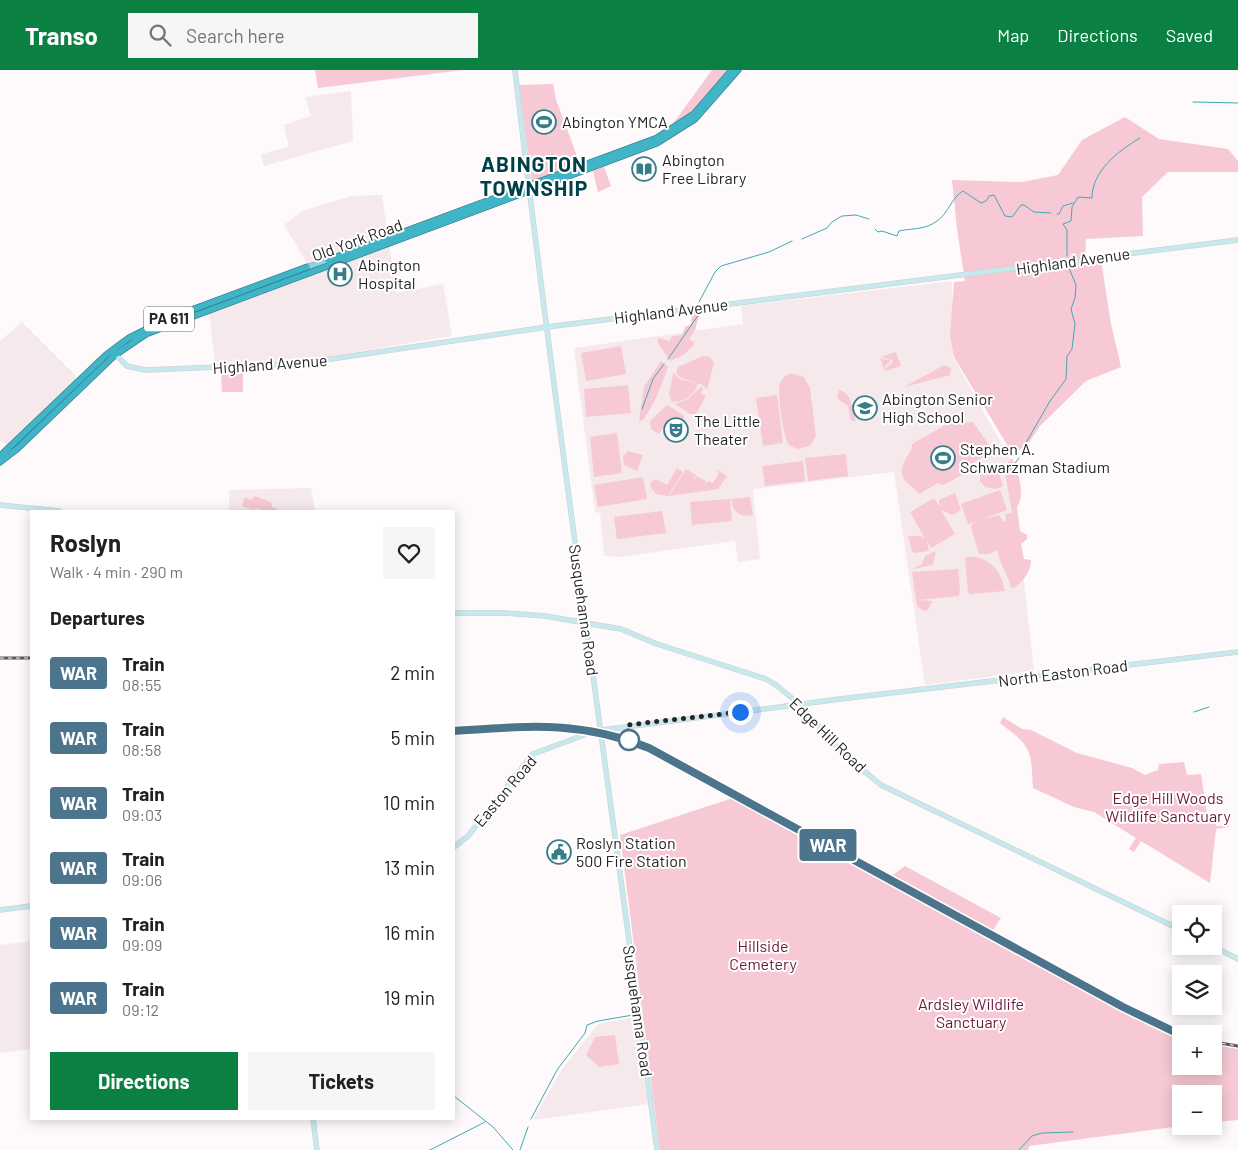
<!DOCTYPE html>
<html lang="en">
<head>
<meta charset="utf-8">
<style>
	body { margin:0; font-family:Barlow,sans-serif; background:#f6f6f6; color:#202124; height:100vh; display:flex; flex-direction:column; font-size:19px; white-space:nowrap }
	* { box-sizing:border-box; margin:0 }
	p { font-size:16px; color:#757577 }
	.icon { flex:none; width:28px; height:28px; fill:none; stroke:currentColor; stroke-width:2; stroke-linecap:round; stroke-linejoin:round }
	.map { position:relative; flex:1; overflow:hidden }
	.sheet { position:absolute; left:30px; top:440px; width:425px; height:610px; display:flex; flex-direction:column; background:#fff; border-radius:0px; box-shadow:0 2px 12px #0003 }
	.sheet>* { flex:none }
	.badge { padding:0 10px; border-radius:4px; font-size:18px; line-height:32px }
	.tools { position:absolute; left:1172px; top:835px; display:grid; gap:10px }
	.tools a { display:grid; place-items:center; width:50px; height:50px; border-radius:0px; background:#fff; box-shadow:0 2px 12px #0003; font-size:25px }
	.you { position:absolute; width:25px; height:25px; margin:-12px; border:4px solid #fff; border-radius:50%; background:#1a73e8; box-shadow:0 0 0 8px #1a73e833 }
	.map>.badge { position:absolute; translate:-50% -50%; box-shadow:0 0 0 2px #fff }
	h2 { padding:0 20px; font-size:19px; line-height:45px }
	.round { display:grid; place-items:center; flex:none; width:52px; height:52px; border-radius:0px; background:#f6f6f6 }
	.summary { display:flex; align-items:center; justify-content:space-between; height:85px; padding:0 20px }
	h1 { font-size:24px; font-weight:700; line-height:38px }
	.primary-button { display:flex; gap:10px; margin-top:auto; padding:10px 20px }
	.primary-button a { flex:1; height:58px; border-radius:0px; background:#0b8043; color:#fff; font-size:20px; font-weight:700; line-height:58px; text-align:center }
	.primary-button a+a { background:#f6f6f6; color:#202124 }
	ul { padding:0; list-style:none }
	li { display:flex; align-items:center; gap:15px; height:65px; padding:0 20px }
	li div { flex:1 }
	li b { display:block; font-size:19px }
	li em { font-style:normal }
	li .badge { min-width:55px; font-weight:700; text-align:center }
	header { display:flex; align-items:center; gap:30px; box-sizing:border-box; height:70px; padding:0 25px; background:#0b8043; color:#fff }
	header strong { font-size:24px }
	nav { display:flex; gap:28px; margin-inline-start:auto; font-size:18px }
	.search { width:350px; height:45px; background:#f6f6f6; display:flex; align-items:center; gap:12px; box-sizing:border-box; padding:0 18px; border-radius:0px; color:#757577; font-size:19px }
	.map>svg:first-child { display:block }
	.built { fill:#f6e9ec }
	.green { fill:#f6c9d4 }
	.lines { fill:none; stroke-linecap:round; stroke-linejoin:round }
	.stream { stroke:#44a7b8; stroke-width:1 }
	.secondary-casing { stroke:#d0cccd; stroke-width:5.5 }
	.primary-casing { stroke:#38838f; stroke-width:5.5 }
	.highway-casing { stroke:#38838f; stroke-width:7 }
	.secondary { stroke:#c6e9ee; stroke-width:4.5 }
	.primary { stroke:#8dd3de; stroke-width:4.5 }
	.highway { stroke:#41b5c8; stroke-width:5.5 }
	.rail-casing { stroke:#5a5858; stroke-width:3 }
	.rail { stroke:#fff; stroke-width:1; stroke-dasharray:4; stroke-linecap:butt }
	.line-casing { stroke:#fff; stroke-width:11 }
	.line { stroke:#4c748c; stroke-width:8 }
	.walk { stroke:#272626; stroke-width:5; stroke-dasharray:0 9 }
	.stop-dot { fill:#fff; stroke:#4c748c; stroke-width:2.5 }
	.labels { text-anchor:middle; stroke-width:4; stroke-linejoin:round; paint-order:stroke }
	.shield { fill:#fff; stroke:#686767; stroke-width:1 }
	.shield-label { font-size:15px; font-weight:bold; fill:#272626 }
	.poi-label { font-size:16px; fill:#272626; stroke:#fff; text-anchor:start }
	.street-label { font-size:16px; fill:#272626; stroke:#fff }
	.park-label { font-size:16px; fill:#6e1839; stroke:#fff }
	.district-label { font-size:21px; font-weight:bold; letter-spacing:1px; fill:#004049; stroke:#fff }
</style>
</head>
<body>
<header>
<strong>Transo</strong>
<div class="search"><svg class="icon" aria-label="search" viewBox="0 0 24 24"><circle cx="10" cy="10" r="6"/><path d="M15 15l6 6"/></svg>Search here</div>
<nav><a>Map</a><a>Directions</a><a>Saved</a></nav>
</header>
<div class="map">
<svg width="1238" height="1080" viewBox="0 0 1238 1080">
	<rect width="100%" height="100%" fill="#fef9fa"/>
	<!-- built -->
	<path class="built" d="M351,21L353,71L264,96L261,84L289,77L284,55L311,46L305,27Z
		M382,125L396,223L443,214L452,266L295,292L215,295L209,242L307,193L284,155L302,141L352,126Z
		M952,211L953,287L1010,389L1034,601L925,615L894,402L753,419L760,489L738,492L735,471L619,487L604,486L600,443L595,442L574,278L743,254L741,236Z
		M22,252L75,305L76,309L9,376L0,371V271Z
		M311,418L315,441H229V420Z
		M31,871V979L0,983V875Z
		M636,947L648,1034L533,1050L562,999L598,954Z"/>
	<!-- green -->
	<path class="green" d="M315,0H463L318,18Z
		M712,0H730L694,41L672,55Z
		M553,14L556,30L580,94L532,112L519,15Z
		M1125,47L1159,69L1228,79L1238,91V102H1168L1142,127L1143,166L1086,169L1085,191L1101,190L1111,254L1121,297L1086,311L1040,356L1026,377L1016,381L1009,378L954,287L950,265L954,212L965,211L957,159L952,110L1022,112L1058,105L1082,70Z
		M604,97L611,116L598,122L593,101Z
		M692,243H700L695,260L689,269L694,272L693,276L682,286L670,291L658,273V268L670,271L672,266L682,265L685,257L691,254Z
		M621,276L626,304L586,311L581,283Z
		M896,282L901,296L885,301L880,288L891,291L885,296V299L893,292L892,290L881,287Z
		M703,286L710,287L714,293L707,320C702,309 684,314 676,303L678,297Z
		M661,291L668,297C662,314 655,334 643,350L639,351L644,317Z
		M944,295L951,298L950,305L904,317Z
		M243,300V322H222L221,301Z
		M673,303L681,310L698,313C695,326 683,332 672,332L669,325Z
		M791,303L804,307L810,318L816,366L810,376L797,379L789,375C783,368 777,322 780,313C782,308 786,305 791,303Z
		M628,315L631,343L586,347L584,319Z
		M702,316L703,318L701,324L706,326L696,344H690L675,334L688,329Z
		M839,320C852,323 853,339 856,351H851L848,336L837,328Z
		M777,325L783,373L763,376L756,328Z
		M667,335L685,346L682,350L677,347L680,345L673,350L669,348L659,364L651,359L650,351Z
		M973,352L989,375L980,380L983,387L964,398V404L943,415L938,413L919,424C915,417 908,416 904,409C896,395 913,384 912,374L947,354Z
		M617,363L622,403L594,407L590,367Z
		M628,381L643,385L637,401L624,395L623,386Z
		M846,384L848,406L808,411L805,388Z
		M1012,388C1018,403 1026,423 1017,437L1020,461L1027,465V469L1021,474L1024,489L1031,490C1031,502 1022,513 1012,519C1007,504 1000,494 997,480L989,484H979L971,458L973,453L983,449L968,454L961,434L1000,420L1007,440L983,449L999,445L1003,451H1006L1005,444L1012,443L1004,397Z
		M803,391L805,411L765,416L762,396Z
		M997,396L1003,416L997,419L985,417L980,411V402Z
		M677,398L683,402L668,426L656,424L650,416L652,411L656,409L667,415Z
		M714,398L727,406L718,419L669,426L686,399L696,405L693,411L697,406L706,411L704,416L708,411L713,413L719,403Z
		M643,407L647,429L598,437L594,415Z
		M955,423L961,440L953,445L941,440L955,464L931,478L927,471L929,481L914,483L912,481L908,466H921L925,469L910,442L934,428L939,436V430Z
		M255,426L271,432L272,437L278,439L277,441H263L256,438L254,440L242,436L245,427L251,430Z
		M750,427L753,445C741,448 731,442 732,429Z
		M730,429L732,451L692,455L690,432Z
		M662,441L666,463L617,469L614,447Z
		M936,481L933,495L912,499L922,494L925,486Z
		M965,487C988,485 1001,499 1005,521L970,524L968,522Z
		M958,499L960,520L959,526L919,530L932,531L928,540L923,541L917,536L912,502Z
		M1003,647L1022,659L1031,660L1077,683L1132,698L1145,705L1158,700L1159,694L1184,692L1187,705L1201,704L1207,743L1217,750L1216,756L1229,755V757L1216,759L1210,813L1141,771L1134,782L1129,779L1136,768L1094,742L1074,737L1033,718C1031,679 1032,677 1000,653Z
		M736,727L1085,920L1181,966V996H1214V975L1238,979V1050L1214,1052V1024H1181V1056L1029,1076L1028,1080H660L620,765Z
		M905,796L1001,848L993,860L893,805Z
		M615,965L619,994L599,997L586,985L595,967Z"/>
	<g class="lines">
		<!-- stream -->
		<path class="stream" d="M1193,32L1238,33
			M1057,144H1059L1063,136L1073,133
			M875,159L878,162L882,161L897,166L899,161C913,158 925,160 937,151C948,144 951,128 963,121L981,133L986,131L989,126L994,125L1005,146L1012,147L1021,135H1024L1034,142L1051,143
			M802,169L827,158L832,152L842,146L856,145L869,149
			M1067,186V160L1063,154L1071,151L1072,137L1078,127L1092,128C1092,101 1118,81 1140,68
			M699,232L715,202L721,196L769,182L792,171
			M668,289L699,244
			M642,339L653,309L664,294
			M1023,378L1050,331L1066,309L1067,286L1072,279L1075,254L1071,239L1075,228L1076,215L1069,198
			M1009,401L1019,388
			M1194,642L1209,637
			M454,1026L493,1057L513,1080
			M531,1049L557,1000L585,963L587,955L598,951L633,945
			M430,1080L485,1052
			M520,1080L528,1057
			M1019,1080L1032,1066L1042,1063L1073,1062"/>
		<!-- secondary casing -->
		<g class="secondary-casing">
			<path id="secondary" d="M515,0C557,360 610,720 657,1080
				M114,283L127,296L145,300L297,294L547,257L1238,170
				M0,435L59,441
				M454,543H506L545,546L621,559L657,574L766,609L776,615L799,634L840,681L881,715L1181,860
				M454,777L468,766L533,684L595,661L840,629L1238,582
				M0,840L31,836
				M1212,876L1238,889
				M313,1049L317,1080"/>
		</g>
		<!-- primary casing -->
		<g class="primary-casing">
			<path id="primary" d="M307,197L328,190"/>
		</g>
		<!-- highway casing -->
		<g class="highway-casing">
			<path id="highway" d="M328,190L657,68L694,44L732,0
				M129,268L167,249L307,197
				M0,386L106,285L126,270
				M0,392L17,379L115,285L146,264L657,73L695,49L738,0"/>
		</g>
		<!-- secondary -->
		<use href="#secondary" class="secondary"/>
		<!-- primary -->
		<use href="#primary" class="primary"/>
		<!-- highway -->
		<use href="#highway" class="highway"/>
		<!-- rail casing -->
		<g class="rail-casing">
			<path id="rail" d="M0,588H31
				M454,661C526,656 579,650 649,678L1123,937L1181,965
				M1214,972L1238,976"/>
		</g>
		<!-- rail -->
		<use href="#rail" class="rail"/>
	</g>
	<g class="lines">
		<!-- line casing -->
		<g class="line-casing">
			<path id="line" d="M454,661C527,656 579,650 649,678L1123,937L1181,965"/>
		</g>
		<!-- line -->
		<use href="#line" class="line"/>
		<!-- walk -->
		<path class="walk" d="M629,670L627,655L740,642"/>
	</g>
	<!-- icons -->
	<defs>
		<g id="stadium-ring" transform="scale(1.25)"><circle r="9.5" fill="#fff" stroke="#377d89" stroke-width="1.5"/><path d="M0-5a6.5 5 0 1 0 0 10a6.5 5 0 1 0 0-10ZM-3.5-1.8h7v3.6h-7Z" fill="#377d89"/></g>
		<g id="library-ring" transform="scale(1.25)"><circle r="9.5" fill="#fff" stroke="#377d89" stroke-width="1.5"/><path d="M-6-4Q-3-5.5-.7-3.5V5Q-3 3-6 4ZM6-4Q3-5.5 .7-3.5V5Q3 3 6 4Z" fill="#377d89"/></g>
		<g id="hospital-ring" transform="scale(1.25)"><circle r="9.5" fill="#fff" stroke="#377d89" stroke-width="1.5"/><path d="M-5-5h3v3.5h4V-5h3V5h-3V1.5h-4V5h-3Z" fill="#377d89"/></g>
		<g id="school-ring" transform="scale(1.25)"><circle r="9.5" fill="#fff" stroke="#377d89" stroke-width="1.5"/><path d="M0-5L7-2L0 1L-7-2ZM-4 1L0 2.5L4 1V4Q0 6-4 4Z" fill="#377d89"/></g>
		<g id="theatre-ring" transform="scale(1.25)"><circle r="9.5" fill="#fff" stroke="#377d89" stroke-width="1.5"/><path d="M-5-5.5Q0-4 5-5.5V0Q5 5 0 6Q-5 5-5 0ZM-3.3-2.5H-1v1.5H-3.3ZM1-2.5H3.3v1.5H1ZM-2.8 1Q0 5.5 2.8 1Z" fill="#377d89"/></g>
		<g id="civic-ring" transform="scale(1.25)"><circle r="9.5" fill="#fff" stroke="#377d89" stroke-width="1.5"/><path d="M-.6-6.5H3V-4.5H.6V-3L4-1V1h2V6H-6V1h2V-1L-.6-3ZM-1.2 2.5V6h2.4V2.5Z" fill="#377d89"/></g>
	</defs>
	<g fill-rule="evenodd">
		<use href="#stadium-ring" x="544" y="52"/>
		<use href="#library-ring" x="644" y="99"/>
		<use href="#hospital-ring" x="340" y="204"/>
		<use href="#school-ring" x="865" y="338"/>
		<use href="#theatre-ring" x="676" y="360"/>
		<use href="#stadium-ring" x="943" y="388"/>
		<use href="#civic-ring" x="559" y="782"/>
	</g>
	<!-- markers -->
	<circle class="stop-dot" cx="629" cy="670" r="10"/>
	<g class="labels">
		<!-- shield labels -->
		<rect class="shield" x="144" y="236.5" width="50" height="25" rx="4"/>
		<g class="shield-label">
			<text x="169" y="254">PA 611</text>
		</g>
		<!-- poi labels -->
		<g class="poi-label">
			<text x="562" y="58">Abington YMCA</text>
			<text x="662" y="96">Abington<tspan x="662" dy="18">Free Library</tspan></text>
			<text x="358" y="201">Abington<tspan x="358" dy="18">Hospital</tspan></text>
			<text x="882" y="335">Abington Senior<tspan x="882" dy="18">High School</tspan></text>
			<text x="694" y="357">The Little<tspan x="694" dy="18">Theater</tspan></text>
			<text x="960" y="385">Stephen A.<tspan x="960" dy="18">Schwarzman Stadium</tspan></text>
			<text x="576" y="779">Roslyn Station<tspan x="576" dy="18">500 Fire Station</tspan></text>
		</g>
		<!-- street labels -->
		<g class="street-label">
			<text transform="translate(357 170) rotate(-20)" y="6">Old York Road</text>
			<text transform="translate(1073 191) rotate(-8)" y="6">Highland Avenue</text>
			<text transform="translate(671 241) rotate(-7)" y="6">Highland Avenue</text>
			<text transform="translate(270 294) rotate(-4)" y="6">Highland Avenue</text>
			<text transform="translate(584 540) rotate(82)" y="6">Susquehanna Road</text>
			<text transform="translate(1063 603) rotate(-7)" y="6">North Easton Road</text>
			<text transform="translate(828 665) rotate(44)" y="6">Edge Hill Road</text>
			<text transform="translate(505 721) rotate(-50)" y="6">Easton Road</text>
			<text transform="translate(638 941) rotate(82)" y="6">Susquehanna Road</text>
		</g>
		<!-- park labels -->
		<g class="park-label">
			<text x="1168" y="734">Edge Hill Woods<tspan x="1168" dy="18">Wildlife Sanctuary</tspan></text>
			<text x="763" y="882">Hillside<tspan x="763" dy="18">Cemetery</tspan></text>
			<text x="971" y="940">Ardsley Wildlife<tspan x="971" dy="18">Sanctuary</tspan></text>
		</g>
		<!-- district labels -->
		<g class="district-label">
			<text x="534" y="102">ABINGTON<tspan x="534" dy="24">TOWNSHIP</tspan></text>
		</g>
	</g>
</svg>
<div class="tools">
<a><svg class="icon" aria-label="locate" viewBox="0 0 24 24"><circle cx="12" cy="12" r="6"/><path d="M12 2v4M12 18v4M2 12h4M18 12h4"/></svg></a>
<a><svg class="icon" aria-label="layers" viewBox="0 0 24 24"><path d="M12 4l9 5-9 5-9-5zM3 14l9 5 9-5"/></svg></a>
<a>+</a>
<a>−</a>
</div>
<div class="you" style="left:740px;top:642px"></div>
<b class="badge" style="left:828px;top:775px;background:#4c748c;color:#fff">WAR</b>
<section class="sheet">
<div class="summary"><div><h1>Roslyn</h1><p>Walk · 4 min · 290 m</p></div><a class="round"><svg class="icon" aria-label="heart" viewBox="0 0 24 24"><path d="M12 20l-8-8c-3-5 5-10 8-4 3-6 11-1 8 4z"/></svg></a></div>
<h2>Departures</h2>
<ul>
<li><span class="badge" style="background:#4c748c;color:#fff">WAR</span><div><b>Train</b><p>08:55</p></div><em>2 min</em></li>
<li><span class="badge" style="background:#4c748c;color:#fff">WAR</span><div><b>Train</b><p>08:58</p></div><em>5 min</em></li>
<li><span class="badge" style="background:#4c748c;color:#fff">WAR</span><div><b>Train</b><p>09:03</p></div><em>10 min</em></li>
<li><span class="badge" style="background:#4c748c;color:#fff">WAR</span><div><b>Train</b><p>09:06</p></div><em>13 min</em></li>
<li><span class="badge" style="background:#4c748c;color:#fff">WAR</span><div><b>Train</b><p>09:09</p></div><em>16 min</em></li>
<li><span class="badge" style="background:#4c748c;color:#fff">WAR</span><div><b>Train</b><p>09:12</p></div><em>19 min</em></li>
</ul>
<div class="primary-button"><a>Directions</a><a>Tickets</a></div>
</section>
</div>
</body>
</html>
